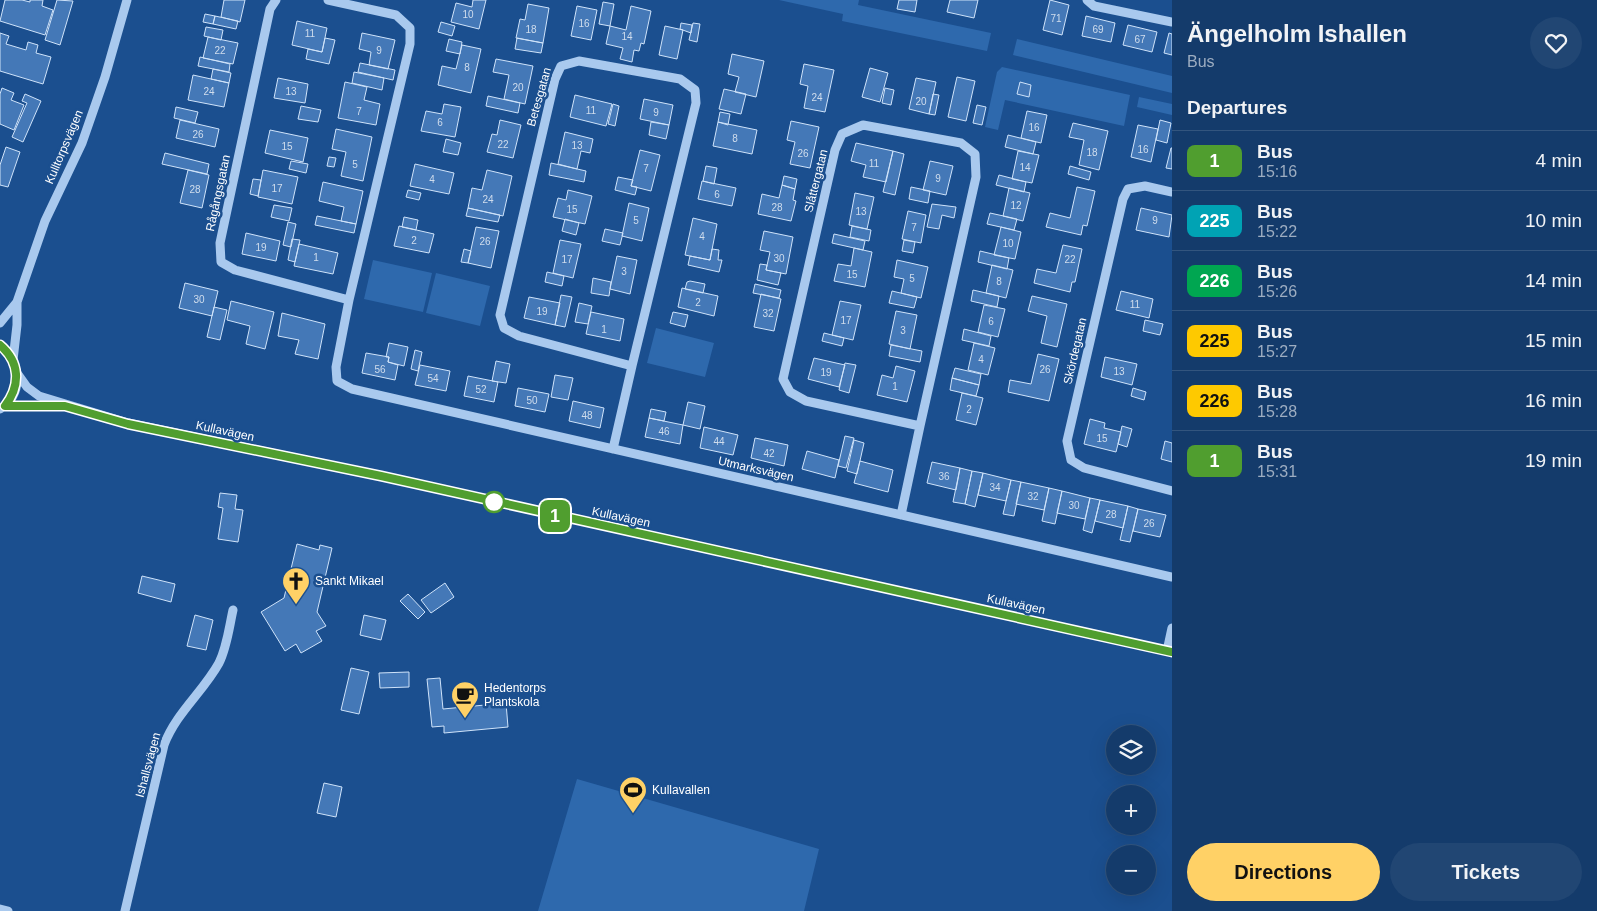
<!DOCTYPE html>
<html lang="en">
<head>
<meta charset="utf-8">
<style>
	body { margin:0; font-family:Helvetica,sans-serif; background:#214673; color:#f1f3f6; height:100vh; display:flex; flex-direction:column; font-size:19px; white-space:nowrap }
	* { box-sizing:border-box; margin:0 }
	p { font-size:16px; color:#9dadc1 }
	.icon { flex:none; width:28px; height:28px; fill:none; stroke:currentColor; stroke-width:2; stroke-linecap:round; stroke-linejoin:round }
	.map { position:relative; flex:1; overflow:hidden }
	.details { display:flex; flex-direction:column; background:#143b6b; width:425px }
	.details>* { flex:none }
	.badge { padding:0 10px; border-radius:8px; font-size:18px; line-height:32px }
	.tools { position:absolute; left:1106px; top:725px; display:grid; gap:10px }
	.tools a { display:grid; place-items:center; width:50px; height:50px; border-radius:50%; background:#143b6b; box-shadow:0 5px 20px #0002,0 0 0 1px #33557e; font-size:25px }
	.map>.badge { position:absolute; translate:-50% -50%; box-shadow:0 0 0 2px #fff }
	h2 { padding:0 15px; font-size:19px; line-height:45px }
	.round { display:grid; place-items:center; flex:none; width:52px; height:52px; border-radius:26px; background:#214673 }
	.overview { display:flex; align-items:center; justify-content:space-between; height:85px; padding:0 15px }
	h1 { font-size:24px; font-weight:700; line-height:38px }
	.primary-button { display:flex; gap:10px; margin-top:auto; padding:10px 15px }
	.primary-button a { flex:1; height:58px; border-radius:30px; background:#ffd166; color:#111; font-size:20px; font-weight:700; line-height:58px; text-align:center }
	.primary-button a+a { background:#214673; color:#f1f3f6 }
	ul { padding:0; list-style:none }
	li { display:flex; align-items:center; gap:15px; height:60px; padding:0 15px; border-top:1px solid #33557e }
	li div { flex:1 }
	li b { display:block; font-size:19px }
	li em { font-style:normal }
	li .badge { min-width:55px; font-weight:700; text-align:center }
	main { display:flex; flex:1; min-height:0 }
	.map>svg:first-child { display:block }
	.green { fill:#2e69ad }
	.building { fill:#4478b7; stroke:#cfe3fa }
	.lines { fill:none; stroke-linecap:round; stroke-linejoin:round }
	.minor { stroke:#a9c9ee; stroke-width:9 }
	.line-casing { stroke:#fff; stroke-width:11 }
	.line { stroke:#509e2f; stroke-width:8 }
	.stop-dot { fill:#fff; stroke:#509e2f; stroke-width:2.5 }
	.labels { text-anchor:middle; stroke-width:5; stroke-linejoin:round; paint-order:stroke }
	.number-label { font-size:10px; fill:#d0dded }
	.street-label { font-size:12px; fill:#fff; stroke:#1b4f8f }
	.poi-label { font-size:12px; fill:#fff; stroke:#1b4f8f; text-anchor:start }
</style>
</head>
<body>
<main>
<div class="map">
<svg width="1172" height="911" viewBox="0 0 1172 911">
	<rect width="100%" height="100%" fill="#1b4f8f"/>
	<!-- green -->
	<path class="green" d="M779,0H859L858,5L991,33L987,51L842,21L843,14Z
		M1017,39L1172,76V93L1013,55Z
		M1002,67L1130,95L1124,126L1005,100L998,130L985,127L997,72Z
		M1139,97L1172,104V115L1137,107Z
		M373,260L432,273L423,312L364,299Z
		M436,273L490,286L480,326L426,313Z
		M656,328L714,343L705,377L647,363Z
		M577,779L819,849L804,911H538Z"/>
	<!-- building -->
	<path class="building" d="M5,0H22L30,2V0H43L42,6L53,10L45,35L0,21Z
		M57,0L73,1L60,45L45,40Z
		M224,0H245L240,22L221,17Z
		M473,0H486L479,29L451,22L456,3L472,7Z
		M899,0H917L915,12L897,9Z
		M950,0H978L974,18L947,12Z
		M1050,0L1069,5L1062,35L1043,30Z
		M603,2L614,4L610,26L599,24Z
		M528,4L549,8L543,43L516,38L520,19L525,20Z
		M577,6L597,10L591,40L571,36Z
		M631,6L651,11L644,44L641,43L639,51L634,50L632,62L620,59L623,48L606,44L610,26L626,30Z
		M205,14L215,16L213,24L203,22Z
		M215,16L238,21L236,29L213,24Z
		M1086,16L1115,23L1111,42L1082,36Z
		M297,21L327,28L322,52L292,45Z
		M441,22L455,26L452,36L438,32Z
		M681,23L692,25L691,33L680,29Z
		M693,23L700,24L697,42L689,40Z
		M1128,25L1157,32L1152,52L1123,45Z
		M665,26L683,30L677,59L659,55Z
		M206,27L223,30L221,40L204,36Z
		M0,33L9,36L6,44L26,50L28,42L38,45L36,53L51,57L43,84L0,71Z
		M362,33L395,40L388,69L369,65L371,52L359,49Z
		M1169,33L1172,34V55L1164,53Z
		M208,37L238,43L233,64L203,58Z
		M325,38L335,40L329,64L306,59L308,49L322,52Z
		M517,38L543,43L541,53L515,49Z
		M449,39L462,42L460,54L446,51Z
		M462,45L481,49L471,93L438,85L442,66L456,69Z
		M732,54L764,61L756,97L735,92L739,77L728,74Z
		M200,57L230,64L229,72L198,66Z
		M496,59L533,66L525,104L504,99L509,75L493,72Z
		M360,63L395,70L393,80L358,72Z
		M804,64L834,70L825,112L804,108L808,86L800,84Z
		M870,68L888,73L880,102L862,97Z
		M213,69L231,73L229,83L211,79Z
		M354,72L384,78L382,90L352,83Z
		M193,75L229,83L224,107L188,100Z
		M957,77L975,81L966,121L948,117Z
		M278,78L308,84L305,103L274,98Z
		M916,78L936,82L929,114L909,109Z
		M345,82L367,87L364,100L380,104L376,125L338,118Z
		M1020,82L1031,85L1029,97L1017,94Z
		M2,88L14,93L11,100L24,105L14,130L0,124V94Z
		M885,88L894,90L891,105L882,103Z
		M724,89L746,94L741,114L719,109Z
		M25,94L41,101L23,142L12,137L27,103L22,101Z
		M933,94L939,95L935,115L929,114Z
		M575,95L612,104L606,126L570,117Z
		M488,96L520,103L518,113L486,106Z
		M644,99L673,105L669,125L640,119Z
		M444,104L461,107L455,137L421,131L426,111L442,114Z
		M613,104L619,106L615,126L608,124Z
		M977,105L986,107L982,125L973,123Z
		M301,106L321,110L318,122L298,119Z
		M176,107L198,112L195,123L174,118Z
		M1027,111L1047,115L1041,143L1021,138Z
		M720,112L730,114L728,125L718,122Z
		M180,120L219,129L215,147L176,138Z
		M500,120L521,125L513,158L487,152L492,134L497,135Z
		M1160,120L1171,123L1167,143L1156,140Z
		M791,121L819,127L810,168L790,164L795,142L787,140Z
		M651,122L669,125L666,139L649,135Z
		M718,122L757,130L752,154L713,146Z
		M1073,123L1108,131L1099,170L1079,165L1084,140L1069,137Z
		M1138,125L1158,129L1151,162L1131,157Z
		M336,129L372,137L363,181L341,176L346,152L332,149Z
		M270,130L308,138L303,162L265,153Z
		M565,132L593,139L590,153L581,151L577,169L558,164Z
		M1008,135L1036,142L1033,154L1005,147Z
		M446,139L461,143L458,155L443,152Z
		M856,143L893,151L886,182L863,177L866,165L851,161Z
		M6,147L20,152L8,187L0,185V165Z
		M1171,148H1172V169L1166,168Z
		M640,150L660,155L651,191L631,186Z
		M893,151L904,154L895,195L883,192Z
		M1018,151L1039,155L1032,183L1012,179Z
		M165,153L209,164L207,174L162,164Z
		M329,157L336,158L334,167L327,166Z
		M291,161L308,164L306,173L289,169Z
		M930,161L953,166L946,195L923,190Z
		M551,163L586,171L584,182L549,175Z
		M415,164L454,173L449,194L410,186Z
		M706,166L717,168L714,184L703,181Z
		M1070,166L1091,172L1089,180L1068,174Z
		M188,170L209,175L202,208L180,203Z
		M263,170L298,177L292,204L258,197Z
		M487,170L512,176L503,216L468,208L472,188L482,190Z
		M999,175L1026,182L1024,192L996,185Z
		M784,176L797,179L795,189L782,185Z
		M618,177L633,180L631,186L637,187L635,195L615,190Z
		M253,179L261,180L258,196L250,194Z
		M702,181L736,188L732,206L698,199Z
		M323,182L363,191L356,224L341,221L344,207L319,201Z
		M782,185L795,189L793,200L796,201L791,221L758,214L762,194L779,198Z
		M911,187L930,191L928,203L909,199Z
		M1077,187L1095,191L1087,226L1083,225L1081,235L1046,227L1050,213L1070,218Z
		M1009,188L1030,193L1023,221L1003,216Z
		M408,190L421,193L419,200L406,197Z
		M568,190L592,196L585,224L553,217L558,198L566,200Z
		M855,193L874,197L867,229L849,225Z
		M629,203L649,208L642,241L622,236Z
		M932,204L956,207L954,218L942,215L939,229L927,227Z
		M274,205L292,208L289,221L271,217Z
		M468,208L500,215L498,222L466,216Z
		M1141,208L1172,215L1169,237L1136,230Z
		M908,211L926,215L921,243L902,239Z
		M990,213L1017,219L1014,230L987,224Z
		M317,216L356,224L354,233L315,225Z
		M404,217L418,220L416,230L402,227Z
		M693,218L717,224L710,260L685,255Z
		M565,219L579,223L576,235L562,231Z
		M288,222L296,224L291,247L283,245Z
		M399,226L434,234L429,253L394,246Z
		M852,226L871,230L869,241L850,237Z
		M476,227L499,231L491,268L468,263Z
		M1001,227L1021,232L1015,259L994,255Z
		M605,229L623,233L620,245L602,241Z
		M764,231L793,237L786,274L766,270L770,252L760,250Z
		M246,233L280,241L276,261L242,254Z
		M834,234L865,241L863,250L832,243Z
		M292,239L300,240L295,262L288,260Z
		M560,240L581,244L573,278L553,273Z
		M904,240L915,242L913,253L902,251Z
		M299,244L338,253L333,274L294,266Z
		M1063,245L1082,249L1075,282H1072L1070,292L1034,283L1037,269L1056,273Z
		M854,248L872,252L865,287L834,281L838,264L851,266Z
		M464,249L471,251L468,263L461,262Z
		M712,249L719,250L718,260H722L719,272L688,265L690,256L710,260Z
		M980,251L1009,258L1007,269L978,262Z
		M617,256L637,260L630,294L610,289Z
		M897,260L928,267L921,298L901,293L904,279L894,277Z
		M760,264L767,265L766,270L781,273L778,285L757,280Z
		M992,265L1013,270L1006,298L986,293Z
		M547,272L564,276L562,286L545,282Z
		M593,278L611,282L609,296L591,293Z
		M690,281L705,284L703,293L685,289L687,282Z
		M185,283L218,291L212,316L179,308Z
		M755,284L781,290L779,298L753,293Z
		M682,288L718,296L714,316L678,307Z
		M973,290L999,296L997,307L971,301Z
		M892,291L917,297L914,308L889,303Z
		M1121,291L1153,299L1149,318L1116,310Z
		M761,294L781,299L774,331L754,327Z
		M561,295L572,297L565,327L555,325Z
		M1032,296L1067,304L1057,347L1041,343L1047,316L1028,311Z
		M529,297L560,303L555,325L524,318Z
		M231,301L274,312L265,349L246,344L250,326L227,320Z
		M840,301L861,305L853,340L832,335Z
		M579,303L592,306L588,324L575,322Z
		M984,305L1005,309L998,337L978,332Z
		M214,307L227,310L220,340L207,337Z
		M896,311L917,315L910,349L889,344Z
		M591,312L624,319L620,341L586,334Z
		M673,312L688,315L685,327L670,323Z
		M282,313L325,324L318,359L295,354L299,340L278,336Z
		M1145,320L1163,324L1160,335L1143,331Z
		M964,329L991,336L989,346L962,340Z
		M824,333L844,338L842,346L822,341Z
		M389,343L408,347L404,366L388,362L389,357H386Z
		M974,343L995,348L988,375L968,370Z
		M891,345L922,351L920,362L889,356Z
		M415,350L422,352L418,371L411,369Z
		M366,353L389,357L388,362L398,365L395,380L362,373Z
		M1038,354L1059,359L1049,401L1008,392L1010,380L1031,384Z
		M1105,357L1137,364L1132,385L1101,377Z
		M814,358L845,365L839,387L808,379Z
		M496,361L510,364L506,383L492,381Z
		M845,363L856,365L849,393L839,390Z
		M420,365L450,371L446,391L415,385Z
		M896,366L915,371L907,402L877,395L882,375L893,378Z
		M955,368L981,374L979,385L952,378Z
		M555,375L573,378L568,400L551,397Z
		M468,376L498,382L494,402L464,396Z
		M952,378L979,385L976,396L950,390Z
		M518,388L549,394L545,412L515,406Z
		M1133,388L1146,392L1144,400L1131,396Z
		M962,393L983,398L976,425L956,420Z
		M573,401L604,408L600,428L569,421Z
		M688,402L705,406L700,429L683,425Z
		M651,409L666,412L664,421L649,418Z
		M649,418L683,425L680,444L645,437Z
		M1090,419L1105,423L1104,428L1121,432L1116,452L1084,444Z
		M1122,426L1132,429L1127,447L1118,444Z
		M704,427L738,435L733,455L700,448Z
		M845,436L854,438L846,468L838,466Z
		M755,438L788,445L784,466L751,458Z
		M854,440L864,443L857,474L847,471Z
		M1165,441L1172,443V462L1161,459Z
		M807,451L839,460L835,478L802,469Z
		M860,461L893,470L888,492L854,483Z
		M932,462L960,468L956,490L927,483Z
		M960,468L972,471L965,504L953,502Z
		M972,471L983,473L975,507L965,504Z
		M983,473L1011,480L1006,501L978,495Z
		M1011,480L1021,482L1014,516L1003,514Z
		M1021,482L1049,488L1044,510L1016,504Z
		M1049,488L1062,491L1055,524L1042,521Z
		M1062,491L1090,498L1085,519L1057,513Z
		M220,493L237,495L235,509L243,510L238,542L218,539L223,508L218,507Z
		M1090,498L1100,500L1092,533L1083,530Z
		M1100,500L1128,506L1123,528L1095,521Z
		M1128,506L1138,509L1130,542L1120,540Z
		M1138,509L1166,515L1160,537L1133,531Z
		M297,544L319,550L320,545L332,548L317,612L326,626L316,631L322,641L301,653L296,644L285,651L261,612L284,598Z
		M142,576L175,584L171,602L138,593Z
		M445,583L454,597L431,613L421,600Z
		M408,594L425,612L418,619L400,601Z
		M195,615L213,620L206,650L187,646Z
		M364,615L386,620L381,640L360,635Z
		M351,668L369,672L359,714L341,710Z
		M409,672V687L380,688L379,673Z
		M440,678L443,709L506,703L508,727L444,733V726L432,727L427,679Z
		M324,783L342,787L336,817L317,813Z"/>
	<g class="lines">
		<!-- minor -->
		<path class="minor" d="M276,0L270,9L220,243L221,262L235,270L349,300
			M328,0L396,15L410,28V44L349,300L336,367L337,381L352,389L1172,577
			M1087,0L1094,6L1172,22
			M1172,192L1145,186L1128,189L1123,199L1067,441L1071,460L1084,468L1172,491
			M0,323L17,302L45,221L82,143L105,77L127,0
			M0,345C20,362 25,393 0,409
			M13,360L17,325V302
			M17,373L27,387L39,396L128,423L381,476L1172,652
			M5,406H60
			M613,449L632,366L519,336L504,328L500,315L555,79L561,66L579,61L680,79L695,90L696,103L632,366
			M901,515L920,426L806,401L790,392L783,379L835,150L842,134L863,125L961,143L975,154L976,177L920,426
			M1167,651L1172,628
			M0,909L8,911
			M125,911L164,745C176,713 203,692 219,663C227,647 229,628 233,610"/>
	</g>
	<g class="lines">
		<!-- line casing -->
		<g class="line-casing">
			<path id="line" d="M0,345C20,362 21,385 5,406H65L128,424L381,476L1172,652"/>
		</g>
		<!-- line -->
		<use href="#line" class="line"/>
	</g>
	<!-- icons -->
	<defs>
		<g id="church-pin" transform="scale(1.4375)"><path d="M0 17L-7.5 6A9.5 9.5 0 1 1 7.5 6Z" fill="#ffd166" stroke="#1b4f8f"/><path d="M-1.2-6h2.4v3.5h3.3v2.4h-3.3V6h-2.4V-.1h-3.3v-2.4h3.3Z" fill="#111"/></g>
		<g id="cafe-pin" transform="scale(1.4375)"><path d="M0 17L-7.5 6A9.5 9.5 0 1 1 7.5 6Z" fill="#ffd166" stroke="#1b4f8f"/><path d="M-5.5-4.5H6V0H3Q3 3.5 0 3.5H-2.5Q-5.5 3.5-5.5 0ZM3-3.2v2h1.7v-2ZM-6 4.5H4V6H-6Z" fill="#111"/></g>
		<g id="stadium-pin" transform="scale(1.4375)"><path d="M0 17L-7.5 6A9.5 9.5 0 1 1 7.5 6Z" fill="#ffd166" stroke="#1b4f8f"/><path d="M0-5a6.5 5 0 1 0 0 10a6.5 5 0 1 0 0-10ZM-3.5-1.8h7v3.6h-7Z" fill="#111"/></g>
	</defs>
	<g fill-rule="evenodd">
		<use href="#church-pin" x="296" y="581"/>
		<use href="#cafe-pin" x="465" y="695"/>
		<use href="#stadium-pin" x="633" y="790"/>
	</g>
	<!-- markers -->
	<circle class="stop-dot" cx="494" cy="502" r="10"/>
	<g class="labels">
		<!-- number labels -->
		<g class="number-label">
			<text x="468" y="18">10</text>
			<text x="1056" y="22">71</text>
			<text x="584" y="27">16</text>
			<text x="531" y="33">18</text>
			<text x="1098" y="33">69</text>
			<text x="310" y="37">11</text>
			<text x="627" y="40">14</text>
			<text x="1140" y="43">67</text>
			<text x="220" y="54">22</text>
			<text x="379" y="54">9</text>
			<text x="467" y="71">8</text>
			<text x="518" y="91">20</text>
			<text x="209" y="95">24</text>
			<text x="291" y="95">13</text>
			<text x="817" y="101">24</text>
			<text x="921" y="105">20</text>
			<text x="591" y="114">11</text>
			<text x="359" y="115">7</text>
			<text x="656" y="116">9</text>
			<text x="440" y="126">6</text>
			<text x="1034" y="131">16</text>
			<text x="198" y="138">26</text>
			<text x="735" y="142">8</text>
			<text x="503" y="148">22</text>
			<text x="577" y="149">13</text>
			<text x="287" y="150">15</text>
			<text x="1143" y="153">16</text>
			<text x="1092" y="156">18</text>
			<text x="803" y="157">26</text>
			<text x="874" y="167">11</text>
			<text x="355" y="168">5</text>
			<text x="1025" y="171">14</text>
			<text x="646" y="172">7</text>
			<text x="938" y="182">9</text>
			<text x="432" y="183">4</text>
			<text x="277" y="192">17</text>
			<text x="195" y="193">28</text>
			<text x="717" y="198">6</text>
			<text x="488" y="203">24</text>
			<text x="1016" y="209">12</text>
			<text x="777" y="211">28</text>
			<text x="572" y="213">15</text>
			<text x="861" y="215">13</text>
			<text x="636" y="224">5</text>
			<text x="1155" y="224">9</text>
			<text x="914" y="231">7</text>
			<text x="702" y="240">4</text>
			<text x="414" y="244">2</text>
			<text x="485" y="245">26</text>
			<text x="1008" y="247">10</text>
			<text x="261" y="251">19</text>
			<text x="316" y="261">1</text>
			<text x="779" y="262">30</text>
			<text x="567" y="263">17</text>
			<text x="1070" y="263">22</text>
			<text x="624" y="275">3</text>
			<text x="852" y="278">15</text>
			<text x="912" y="282">5</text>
			<text x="999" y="285">8</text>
			<text x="199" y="303">30</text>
			<text x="698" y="306">2</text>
			<text x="1135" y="308">11</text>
			<text x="542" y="315">19</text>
			<text x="768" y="317">32</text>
			<text x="846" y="324">17</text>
			<text x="991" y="325">6</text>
			<text x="604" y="333">1</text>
			<text x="903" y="334">3</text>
			<text x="981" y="363">4</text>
			<text x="380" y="373">56</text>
			<text x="1045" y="373">26</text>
			<text x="1119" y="375">13</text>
			<text x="826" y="376">19</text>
			<text x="433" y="382">54</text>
			<text x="895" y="390">1</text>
			<text x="481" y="393">52</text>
			<text x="532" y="404">50</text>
			<text x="969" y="413">2</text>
			<text x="587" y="419">48</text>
			<text x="664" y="435">46</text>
			<text x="1102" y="442">15</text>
			<text x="719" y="445">44</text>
			<text x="769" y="457">42</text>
			<text x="944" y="480">36</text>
			<text x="995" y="491">34</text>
			<text x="1033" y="500">32</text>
			<text x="1074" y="509">30</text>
			<text x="1111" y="518">28</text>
			<text x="1149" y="527">26</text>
		</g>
		<!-- street labels -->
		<g class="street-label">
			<text transform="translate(539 97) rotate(-74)" y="4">Betesgatan</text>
			<text transform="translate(64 147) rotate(-67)" y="4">Kulltorpsvägen</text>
			<text transform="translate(816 181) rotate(-76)" y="4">Slåttergatan</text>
			<text transform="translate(218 193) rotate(-78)" y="4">Rågångsgatan</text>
			<text transform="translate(1075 351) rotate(-77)" y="4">Skördegatan</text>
			<text transform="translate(225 431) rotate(12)" y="4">Kullavägen</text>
			<text transform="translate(756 469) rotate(13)" y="4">Utmarksvägen</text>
			<text transform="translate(621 517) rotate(12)" y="4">Kullavägen</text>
			<text transform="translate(1016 604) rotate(12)" y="4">Kullavägen</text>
			<text transform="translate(148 765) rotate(-75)" y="4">Ishallsvägen</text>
		</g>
		<!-- poi labels -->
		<g class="poi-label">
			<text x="315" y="585">Sankt Mikael</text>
			<text x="484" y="692">Hedentorps<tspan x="484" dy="14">Plantskola</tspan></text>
			<text x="652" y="794">Kullavallen</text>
		</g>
	</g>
</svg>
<div class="tools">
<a><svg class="icon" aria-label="layers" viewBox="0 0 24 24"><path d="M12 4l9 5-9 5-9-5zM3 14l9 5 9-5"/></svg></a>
<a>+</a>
<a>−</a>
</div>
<b class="badge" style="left:555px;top:516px;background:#509e2f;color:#fff">1</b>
</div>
<section class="details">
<div class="overview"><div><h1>Ängelholm Ishallen</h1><p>Bus</p></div><a class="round"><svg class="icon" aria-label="heart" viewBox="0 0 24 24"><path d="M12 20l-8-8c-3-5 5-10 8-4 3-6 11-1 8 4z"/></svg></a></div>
<h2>Departures</h2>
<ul>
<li><span class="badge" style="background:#509e2f;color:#fff">1</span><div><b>Bus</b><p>15:16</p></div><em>4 min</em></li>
<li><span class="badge" style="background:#00a3b4;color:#fff">225</span><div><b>Bus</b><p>15:22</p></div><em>10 min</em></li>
<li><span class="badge" style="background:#00a651;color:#fff">226</span><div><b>Bus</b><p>15:26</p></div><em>14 min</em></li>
<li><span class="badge" style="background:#fec900;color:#111">225</span><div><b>Bus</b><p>15:27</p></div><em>15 min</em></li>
<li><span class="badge" style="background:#fec900;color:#111">226</span><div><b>Bus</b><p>15:28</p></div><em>16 min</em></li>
<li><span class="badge" style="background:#509e2f;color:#fff">1</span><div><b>Bus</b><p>15:31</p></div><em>19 min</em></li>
</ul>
<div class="primary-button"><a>Directions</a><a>Tickets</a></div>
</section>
</main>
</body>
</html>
